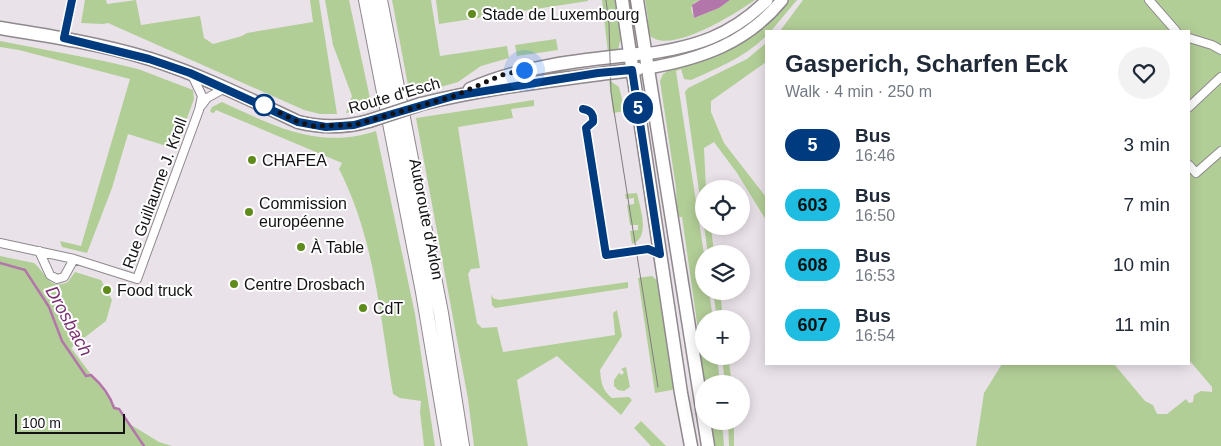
<!DOCTYPE html>
<html lang="en">
<head>
<meta charset="utf-8">
<style>
	body { margin:0; font-family:Arial,sans-serif; background:#f2f2f3; color:#1f2937; height:100vh; display:flex; flex-direction:column; font-size:19px; white-space:nowrap }
	* { box-sizing:border-box; margin:0 }
	p { font-size:16px; color:#747a83 }
	.icon { flex:none; width:28px; height:28px; fill:none; stroke:currentColor; stroke-width:2; stroke-linecap:round; stroke-linejoin:round }
	.map { position:relative; flex:1; overflow:hidden }
	.details { position:absolute; left:765px; top:30px; width:425px; height:335px; display:flex; flex-direction:column; background:#fff; border-radius:0px; box-shadow:0 2px 12px #0003 }
	.details>* { flex:none }
	.badge { padding:0 10px; border-radius:16px; font-size:18px; line-height:32px }
	.tools { position:absolute; left:695px; top:180px; display:grid; gap:10px }
	.tools a { display:grid; place-items:center; width:55px; height:55px; border-radius:50%; background:#fff; box-shadow:0 2px 12px #0003; font-size:25px }
	.scale { position:absolute; left:15px; bottom:12px; width:110px; box-sizing:border-box; padding-left:5px; border:2px solid #141214; border-top:0; font-size:14px; line-height:18px; white-space:nowrap; color:#141214; -webkit-text-stroke:4px #fff; paint-order:stroke }
	.you { position:absolute; width:25px; height:25px; margin:-12px; border:4px solid #fff; border-radius:50%; background:#1a73e8; box-shadow:0 0 0 8px #1a73e833 }
	.map>.badge { position:absolute; translate:-50% -50%; box-shadow:0 0 0 2px #fff }
	.round { display:grid; place-items:center; flex:none; width:52px; height:52px; border-radius:26px; background:#f2f2f3 }
	.headline { display:flex; align-items:center; justify-content:space-between; height:85px; padding:0 20px }
	h1 { font-size:24px; font-weight:700; line-height:38px }
	ul { padding:0; list-style:none }
	li { display:flex; align-items:center; gap:15px; height:60px; padding:0 20px }
	li div { flex:1 }
	li b { display:block; font-size:19px }
	li em { font-style:normal }
	li .badge { min-width:55px; font-weight:700; text-align:center }
	.map>svg:first-child { display:block }
	.green { fill:#b2ce97 }
	.water { fill:#b376aa }
	.lines { fill:none; stroke-linecap:round; stroke-linejoin:round }
	.stream { stroke:#b376aa; stroke-width:2.5 }
	.street-casing { stroke:#8f888d; stroke-width:10 }
	.secondary-casing { stroke:#8f888d; stroke-width:14 }
	.primary-casing { stroke:#8f888d; stroke-width:15 }
	.highway-casing { stroke:#8f888d; stroke-width:16 }
	.street { stroke:#fff; stroke-width:8 }
	.secondary { stroke:#fff; stroke-width:11 }
	.primary { stroke:#fff; stroke-width:12 }
	.highway { stroke:#fff; stroke-width:14 }
	.tram { stroke:#817c80; stroke-width:1 }
	.primary-bridge-casing { stroke:#8f888d; stroke-width:15; stroke-linecap:butt }
	.primary-bridge { stroke:#fff; stroke-width:12 }
	.line-casing { stroke:#fff; stroke-width:11 }
	.line { stroke:#003b80; stroke-width:8 }
	.walk { stroke:#141214; stroke-width:5; stroke-dasharray:0 9 }
	.poi-dot { fill:#5e8b1c; stroke:#fff; stroke-width:2 }
	.stop-dot { fill:#fff; stroke:#003b80; stroke-width:2.5 }
	.labels { text-anchor:middle; stroke-width:4; stroke-linejoin:round; paint-order:stroke }
	.poi-label { font-size:16px; fill:#141214; stroke:#fff; text-anchor:start }
	.street-label { font-size:16px; fill:#141214; stroke:#fff }
	.water-label { font-size:18px; font-style:italic; fill:#7a2f71; stroke:#fff }
</style>
</head>
<body>
<div class="map">
<svg width="1221" height="446" viewBox="0 0 1221 446">
	<rect width="100%" height="100%" fill="#eae2e9"/>
	<!-- green -->
	<path class="green" d="M85,0H106L107,4L136,0L141,25L200,16L204,38L213,44L242,36L247,33L313,22L310,0H319L337,114H320L304,110L108,23L103,24L81,23Z
		M325,0H349L372,108L346,113L352,96L333,45Z
		M392,0H431L440,56L507,46L509,58L481,66L458,82L410,96Z
		M436,0H588V1L439,24Z
		M602,0H615L621,38L618,49L608,53Z
		M645,0H700L694,3L691,8L694,18L719,8L730,0H755C735,14 679,49 655,39C647,36 645,27 643,20L648,19Z
		M785,0H797L771,31H766V36C745,57 718,68 691,80L684,79L681,69L676,71L704,254V291H709L713,319H704V356H717L720,384H704L699,359L700,344L682,217H677L676,188L660,81L663,74L671,69L716,55Z
		M803,0H1221V446H976L984,393L1002,364H1114L1145,401L1153,405L1157,414H1167L1186,399L1189,403L1193,402L1194,395L1201,391L1212,392V387L1189,360V31H780Z
		M556,39L558,50L517,56L515,45Z
		M0,41L104,61L138,69L193,90L194,99L176,149L128,134L112,188L87,253L62,247L60,241L81,246L130,79L19,50L0,47Z
		M766,43V62L711,101V112L724,143L766,197V220L737,173L714,142L704,148L706,189H704V226L685,92L688,88L747,59Z
		M609,80L619,87L625,111L613,113Z
		M534,100V106L511,109L513,118L458,127L480,268L471,269L468,274L477,323L482,328L497,327L503,352L615,335L613,313L617,310L622,336L600,370C601,382 602,390 612,398L629,397L632,400L621,415L557,356L517,380L528,446H474L468,399L416,118Z
		M222,102C274,126 319,150 376,131L415,314L435,446H424L420,412L421,401L400,398L393,394C380,317 375,239 339,169L342,163L216,110L214,113L210,112L212,107Z
		M637,193C640,208 651,237 632,244L630,231L638,230V225H630L627,205L634,204V198L626,199L625,194Z
		M704,226H711L714,254H708Z
		M0,256L34,263C46,273 49,291 68,282L75,272L101,280L112,300L106,321L71,348L128,423L159,442L172,446H0Z
		M652,276L660,283L677,389L655,393L638,278Z
		M628,282V288L495,308L492,305L491,294L493,298L499,300Z
		M713,291H720L723,319H717Z
		M722,356H728L732,384H725Z
		M626,367L630,387L624,391L618,390L614,386V380L619,373L622,375L624,372L621,369Z
		M641,421L666,446H651L634,428Z
		M707,421H722L724,446H711Z
		M728,421H734V446H729Z"/>
	<!-- water -->
	<path class="water" d="M700,0H730L719,8L694,18L692,5Z"/>
	<g class="lines">
		<!-- stream -->
		<path class="stream" d="M0,263L25,270L49,307L62,341L86,376L91,375C101,384 110,395 114,408L119,409L144,446"/>
		<!-- street casing -->
		<g class="street-casing">
			<path id="street" d="M1149,0L1176,31
				M64,38L72,0
				M1189,38L1212,45L1221,50
				M201,106L207,98L225,88
				M1189,107L1221,77
				M1189,165L1196,173L1221,151
				M0,243L74,259L137,279L199,110L202,96L192,75
				M39,251L50,275L57,279L64,277L74,259"/>
		</g>
		<!-- secondary casing -->
		<g class="secondary-casing">
			<path id="secondary" d="M645,54C695,47 731,36 767,0
				M648,68C701,59 747,43 782,0"/>
		</g>
		<!-- primary casing -->
		<g class="primary-casing">
			<path id="primary" d="M622,0L681,393L691,446
				M637,0L708,446
				M0,28C50,36 101,44 150,59C201,75 249,99 298,122C322,128 344,128 369,121
				M470,89C522,66 581,60 638,54
				M421,104C493,86 566,79 638,69"/>
		</g>
		<!-- highway casing -->
		<g class="highway-casing">
			<path id="highway" d="M366,0L423,292L449,446
				M380,0L441,313L462,446"/>
		</g>
		<!-- street -->
		<use href="#street" class="street"/>
		<!-- secondary -->
		<use href="#secondary" class="secondary"/>
		<!-- primary -->
		<use href="#primary" class="primary"/>
		<!-- highway -->
		<use href="#highway" class="highway"/>
		<!-- tram -->
		<path class="tram" d="M606,0L609,24L611,92L658,387"/>
		<!-- primary-bridge casing -->
		<g class="primary-bridge-casing">
			<path id="primary-bridge" d="M369,121L421,104"/>
		</g>
		<!-- primary-bridge -->
		<use href="#primary-bridge" class="primary-bridge"/>
	</g>
	<g class="lines">
		<!-- line casing -->
		<g class="line-casing">
			<path id="line" d="M72,0L64,38L149,59L190,73L298,122L326,127L354,125L454,96L598,73L632,70L660,254L648,249L606,255L586,128L593,122C594,115 591,110 583,109"/>
		</g>
		<!-- line -->
		<use href="#line" class="line"/>
		<!-- walk -->
		<path class="walk" d="M264,105L298,122L313,126L354,125L454,96L502,75L524,70"/>
	</g>
	<!-- markers -->
	<g class="poi-dot">
		<circle cx="472" cy="14" r="5"/>
		<circle cx="252" cy="160" r="5"/>
		<circle cx="249" cy="212" r="5"/>
		<circle cx="301" cy="247" r="5"/>
		<circle cx="234" cy="284" r="5"/>
		<circle cx="107" cy="290" r="5"/>
		<circle cx="363" cy="308" r="5"/>
	</g>
	<circle class="stop-dot" cx="264" cy="105" r="10"/>
	<g class="labels">
		<!-- poi labels -->
		<g class="poi-label">
			<text x="482" y="20">Stade de Luxembourg</text>
			<text x="262" y="166">CHAFEA</text>
			<text x="259" y="209">Commission<tspan x="259" dy="18">européenne</tspan></text>
			<text x="311" y="253">À Table</text>
			<text x="244" y="290">Centre Drosbach</text>
			<text x="117" y="296">Food truck</text>
			<text x="373" y="314">CdT</text>
		</g>
		<!-- street labels -->
		<g class="street-label">
			<text transform="translate(394 95) rotate(-16)" y="6">Route d'Esch</text>
			<text transform="translate(154 193) rotate(-70)" y="6">Rue Guillaume J. Kroll</text>
			<text transform="translate(427 219) rotate(79)" y="6">Autoroute d'Arlon</text>
		</g>
		<!-- water labels -->
		<g class="water-label">
			<text transform="translate(69 321) rotate(61)" y="6">Drosbach</text>
		</g>
	</g>
</svg>
<div class="tools">
<a><svg class="icon" aria-label="locate" viewBox="0 0 24 24"><circle cx="12" cy="12" r="6"/><path d="M12 2v4M12 18v4M2 12h4M18 12h4"/></svg></a>
<a><svg class="icon" aria-label="layers" viewBox="0 0 24 24"><path d="M12 4l9 5-9 5-9-5zM3 14l9 5 9-5"/></svg></a>
<a>+</a>
<a>−</a>
</div>
<div class="scale">100 m</div>
<div class="you" style="left:524px;top:70px"></div>
<b class="badge" style="left:638px;top:108px;background:#003b80;color:#fff">5</b>
<section class="details">
<div class="headline"><div><h1>Gasperich, Scharfen Eck</h1><p>Walk · 4 min · 250 m</p></div><a class="round"><svg class="icon" aria-label="heart" viewBox="0 0 24 24"><path d="M12 20l-8-8c-3-5 5-10 8-4 3-6 11-1 8 4z"/></svg></a></div>
<ul>
<li><span class="badge" style="background:#003b80;color:#fff">5</span><div><b>Bus</b><p>16:46</p></div><em>3 min</em></li>
<li><span class="badge" style="background:#1fbce1;color:#111">603</span><div><b>Bus</b><p>16:50</p></div><em>7 min</em></li>
<li><span class="badge" style="background:#1fbce1;color:#111">608</span><div><b>Bus</b><p>16:53</p></div><em>10 min</em></li>
<li><span class="badge" style="background:#1fbce1;color:#111">607</span><div><b>Bus</b><p>16:54</p></div><em>11 min</em></li>
</ul>
</section>
</div>
</body>
</html>
